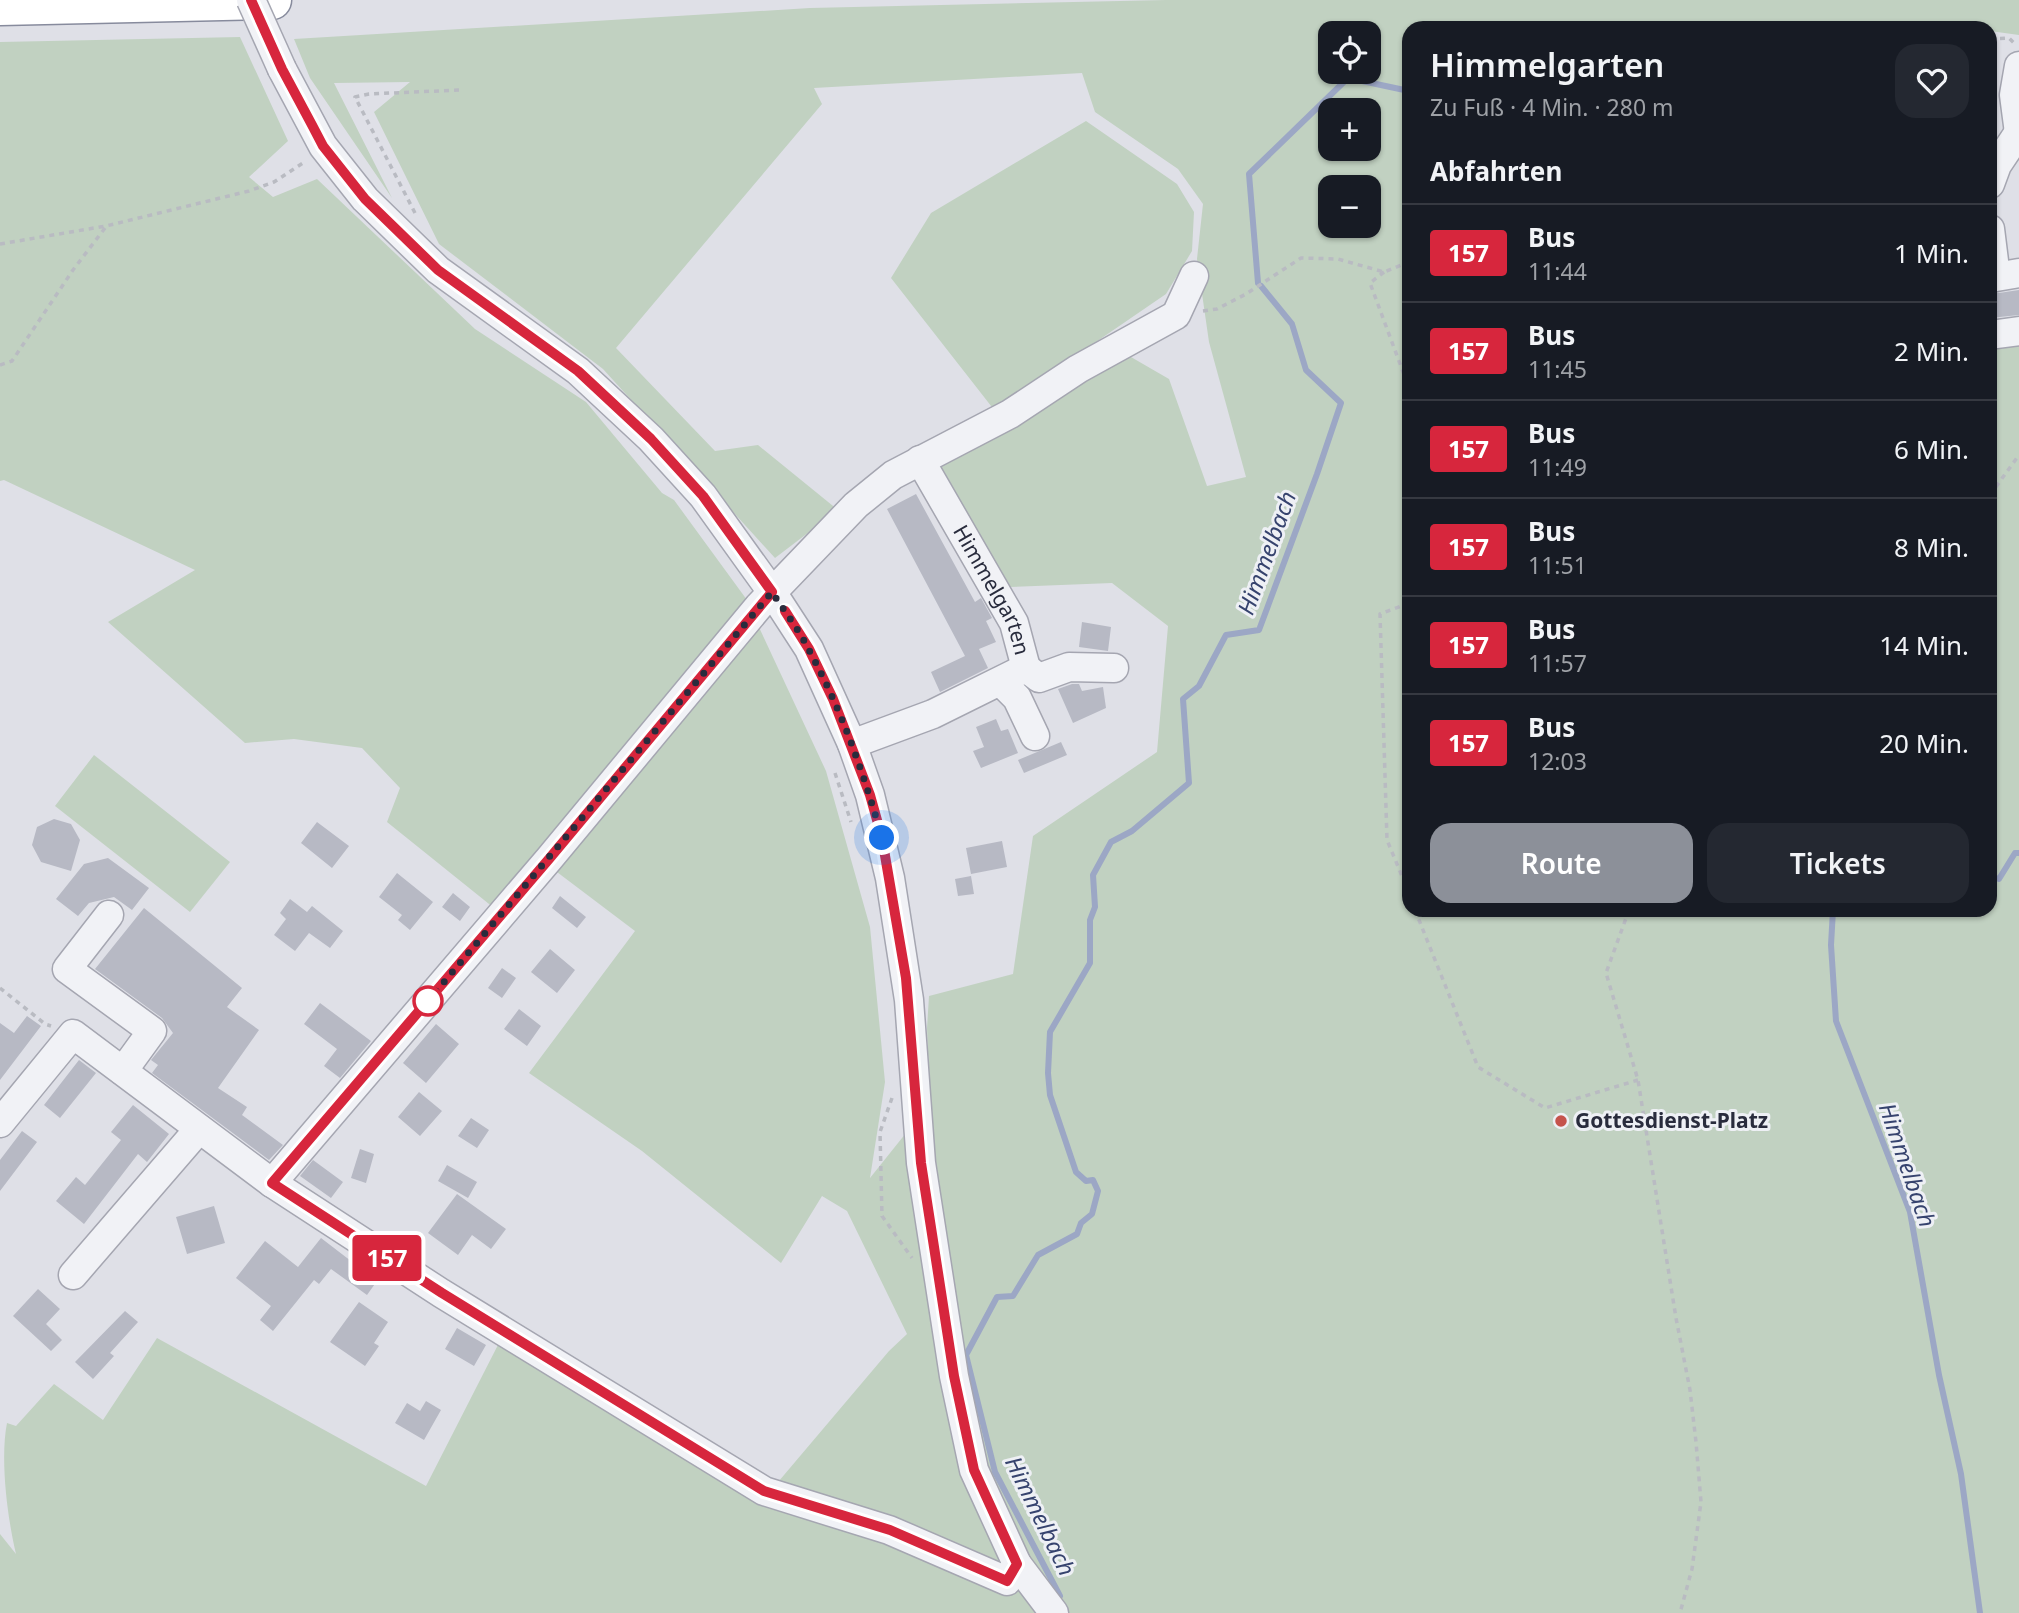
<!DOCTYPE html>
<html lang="de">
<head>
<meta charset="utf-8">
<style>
	body { margin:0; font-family:"Noto Sans",sans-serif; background:#242831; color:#f1f3f6; height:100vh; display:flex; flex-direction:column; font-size:26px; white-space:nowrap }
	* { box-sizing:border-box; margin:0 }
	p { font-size:23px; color:#9ea1a6 }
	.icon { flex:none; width:38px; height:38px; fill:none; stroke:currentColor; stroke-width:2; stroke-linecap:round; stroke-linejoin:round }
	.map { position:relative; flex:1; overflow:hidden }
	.sheet { position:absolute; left:1402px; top:21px; width:595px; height:896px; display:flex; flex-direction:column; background:#171b24; border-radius:21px; box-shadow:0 2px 5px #0004 }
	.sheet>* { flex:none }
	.badge { padding:0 14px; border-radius:5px; font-size:24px; line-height:46px }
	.fabs { position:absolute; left:1318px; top:21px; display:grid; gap:14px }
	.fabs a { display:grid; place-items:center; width:63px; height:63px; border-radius:14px; background:#171b24; box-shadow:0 2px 5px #0004; font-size:35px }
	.you { position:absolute; width:35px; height:35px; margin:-18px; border:5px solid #fff; border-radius:50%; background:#1a73e8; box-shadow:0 0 0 10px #1a73e833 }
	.map>.badge { position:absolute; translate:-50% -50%; box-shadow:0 0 0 4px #fff }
	h2 { padding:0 28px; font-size:26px; line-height:63px }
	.round { display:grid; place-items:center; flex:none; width:74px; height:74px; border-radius:21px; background:#242831 }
	.summary { display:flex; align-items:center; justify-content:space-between; height:119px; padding:0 28px }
	h1 { font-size:33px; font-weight:600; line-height:52px }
	.button { display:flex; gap:14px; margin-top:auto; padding:14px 28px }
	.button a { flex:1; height:80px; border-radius:21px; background:#8c9099; color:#fff; font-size:28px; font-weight:600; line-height:80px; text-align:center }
	.button a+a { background:#242831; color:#f1f3f6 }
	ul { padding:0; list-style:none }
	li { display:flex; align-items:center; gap:21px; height:98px; padding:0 28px; border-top:2px solid #363941 }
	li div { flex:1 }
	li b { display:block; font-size:26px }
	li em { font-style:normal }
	li .badge { min-width:77px; font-weight:700; text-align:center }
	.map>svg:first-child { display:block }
	.green { fill:#c1d1c1; fill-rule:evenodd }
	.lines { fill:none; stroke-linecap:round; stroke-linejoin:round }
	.stream { stroke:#9ca7c5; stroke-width:6 }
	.building { fill:#b7b9c4 }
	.minor-casing { stroke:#a5a6b1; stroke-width:31 }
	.highway-casing { stroke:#878b9d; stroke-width:41 }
	.path { stroke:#b9bbc2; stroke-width:3.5; stroke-dasharray:5 5; stroke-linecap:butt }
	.minor { stroke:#f1f2f6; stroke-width:28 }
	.highway { stroke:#fff; stroke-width:38 }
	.minor-bridge-casing { stroke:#a5a6b1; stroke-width:31; stroke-linecap:butt }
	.minor-bridge { stroke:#f1f2f6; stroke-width:28 }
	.line-casing { stroke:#fff; stroke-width:16 }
	.line { stroke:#d7263d; stroke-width:10 }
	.walk { stroke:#292c3d; stroke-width:7; stroke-dasharray:0 12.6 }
	.stop-dot { fill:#fff; stroke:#d7263d; stroke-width:3.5 }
	.poi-dot { fill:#c5534c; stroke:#eef0f5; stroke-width:2.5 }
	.labels { text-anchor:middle; stroke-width:6; stroke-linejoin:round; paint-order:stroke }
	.street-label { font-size:21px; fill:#292c3d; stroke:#eef0f5 }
	.poi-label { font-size:21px; font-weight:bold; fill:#292c3d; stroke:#eef0f5; text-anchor:start }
	.water-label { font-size:23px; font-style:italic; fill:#36436e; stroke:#eef0f5 }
</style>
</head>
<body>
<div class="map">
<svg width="2019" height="1613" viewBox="0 0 2019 1613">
	<rect width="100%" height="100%" fill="#dfe0e7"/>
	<!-- green -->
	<path class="green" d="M1166,0H2019V35L1990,31V28H1409V910H1990V345L2019,342V1613H0V1534L16,1554C7,1516 0,1458 7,1423L16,1426L54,1384L103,1420L157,1338L426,1486L501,1339L773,1488L889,1351L907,1334L847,1211L822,1196L781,1263L642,1151L529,1073L635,931L549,866L757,623L826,771L870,927L885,1082L870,1178L930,1103L927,1028L929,996L1013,974L1033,836L1157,752L1168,626L1112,583L1009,587L938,461L1124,353L1169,379L1207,486L1246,477L1209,342L1197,259L1203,204L1178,169L1095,112L1082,73L814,88L822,104L616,348L715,451L758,445L838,510L775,558L603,369L439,244L374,112L410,82L334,83L392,198L310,78L294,39L810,8ZM1330,33H1368V72H1330ZM1330,110H1368V149H1330ZM1330,187H1368V226H1330Z
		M240,37L288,141L249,177L273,197L317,179L475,329L586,402L662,493L674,500L747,600L494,908L387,822L400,788L362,748L294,739L245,743L108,622L195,570L4,480L0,481V42Z
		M1086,121L1177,184L1194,212L1192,251L1166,294L995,411L891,278L931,213Z
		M94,755L230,862L190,912L55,806Z"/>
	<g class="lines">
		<!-- stream -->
		<path class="stream" d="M1258,283L1249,174L1348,78L1409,91
			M1990,876L1999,879L2015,853H2019
			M1833,910L1831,945L1836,1021L1910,1212L1939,1375L1961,1474L1980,1613
			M1060,1596L995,1472L966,1355L997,1297L1013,1296L1038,1255L1077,1234L1081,1223L1092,1214L1098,1191L1093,1180L1086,1181L1076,1172L1050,1095L1048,1073L1050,1032L1090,963V920L1095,907L1093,875L1111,842L1132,831L1189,783L1183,699L1199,686L1226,635L1259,630L1317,474L1341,403L1306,370L1292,324L1261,286"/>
	</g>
	<!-- building -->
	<path class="building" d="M2019,290V315L1990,318V292L1999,293Z
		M916,494L975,602L981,598L992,618L986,621L996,642L979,649L988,668L940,692L931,672L965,656L887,509Z
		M1082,622L1111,627L1108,651L1079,647Z
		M1072,684H1079L1082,691L1103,687L1106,708L1073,723L1058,689Z
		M996,719L1001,731L1008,729L1018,753L981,768L973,751L984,747L976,727Z
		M1061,742L1067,755L1024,773L1018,760Z
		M54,819L71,824L80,840L71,871L41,862L32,845L37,827Z
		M317,822L349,846L332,868L301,843Z
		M1002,841L1007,867L971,874L966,848Z
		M108,858L149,888L132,910L114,897L89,903L78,916L56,899L84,864Z
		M397,873L433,902L410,930L398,920L402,915L379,897Z
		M971,876L974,894L958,896L955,879Z
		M453,893L470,907L460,921L442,907Z
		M560,896L586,917L577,928L552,908Z
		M290,899L307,912L312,906L343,931L330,948L309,933L295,951L274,935L286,919L280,913Z
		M144,908L242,988L227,1007L259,1030L218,1088L247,1107L242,1115L283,1145L269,1160L152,1073L158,1065L151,1060L173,1033L162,1018L95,969Z
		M550,949L575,970L557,993L531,972Z
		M502,968L516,978L502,998L488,988Z
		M320,1003L371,1041L340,1078L324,1066L337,1049L304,1024Z
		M519,1009L541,1026L527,1046L504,1029Z
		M27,1016L41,1026L0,1080V1023L14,1033Z
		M436,1024L459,1044L426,1083L403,1063Z
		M79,1060L96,1073L60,1118L44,1105Z
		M419,1092L442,1111L420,1136L398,1117Z
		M133,1105L169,1134L147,1162L138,1154L84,1224L56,1201L76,1177L85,1185L121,1140L111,1132Z
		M471,1118L489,1130L477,1148L458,1136Z
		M22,1131L37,1142L0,1191V1160Z
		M360,1149L374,1154L366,1183L351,1178Z
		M313,1160L343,1182L331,1198L300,1176Z
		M447,1165L477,1182L468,1198L438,1181Z
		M457,1194L506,1229L491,1249L472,1235L458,1255L428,1233Z
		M214,1206L225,1243L187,1254L176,1217Z
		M321,1238L377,1281L367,1295L331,1269L319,1284L314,1280L273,1331L260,1320L271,1306L236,1278L265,1241L298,1267Z
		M38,1289L60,1309L46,1324L62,1340L51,1351L13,1316Z
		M359,1302L388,1322L374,1343L379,1346L365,1366L330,1342Z
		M125,1311L138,1322L110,1353L114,1356L93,1379L75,1362Z
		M457,1328L486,1345L474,1366L445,1349Z
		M426,1401L441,1410L424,1440L395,1423L407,1403L420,1411Z"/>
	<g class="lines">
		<!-- minor casing -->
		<g class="minor-casing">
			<g id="minor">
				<path d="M2019,66L2014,95L2019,133"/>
				<path d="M282,69L323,146L365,199L438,270L578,371L651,439L703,496L772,592L809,649L852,744L870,795L890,878L909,1000L921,1163L954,1376L974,1470L1017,1564L1054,1613"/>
				<path d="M1990,184L1997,165L2019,132"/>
				<path d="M1990,229L1996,277L2019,273"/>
				<path d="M1990,335L2019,331"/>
				<path id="s1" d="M920,460L1014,623L1026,668"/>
				<path d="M1026,668L1039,678L1069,667L1114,668"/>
				<path d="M1001,682L1017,698L1035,736"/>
				<path d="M852,744L933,714L1026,668"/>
				<path d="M109,915L67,969L152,1031L123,1071"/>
				<path d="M0,1123L73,1034L272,1183L441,1293L764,1491L889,1530L1007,1581L1017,1564"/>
				<path d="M272,1183L549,859L759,606L856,505L893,475L1010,414L1078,369L1176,315L1194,276"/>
				<path d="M73,1275L199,1129"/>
			</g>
		</g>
		<!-- highway casing -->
		<g class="highway-casing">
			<path id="highway" d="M0,6L272,0"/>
		</g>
		<!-- path -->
		<path class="path" d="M1990,39L2009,38L2014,43
			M415,213L355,97L369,94L460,90
			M0,244L106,226L249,191L274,182L306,161
			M1384,272L1370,283L1409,388
			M1203,311L1217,309L1246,294L1301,258L1338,259L1384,272L1409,262
			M0,365L12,361L73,270L105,228
			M1990,495L2019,455
			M1409,603L1380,614L1387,840L1409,893
			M835,773L851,822
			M1415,910L1478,1067L1545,1108L1638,1080
			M1629,910L1606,973L1638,1080L1676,1318L1690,1390L1696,1442L1701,1502L1692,1569L1680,1613
			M0,988L45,1024L51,1026
			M892,1098L880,1132L882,1216L912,1258"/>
		<!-- minor -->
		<use href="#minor" class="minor"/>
		<!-- highway -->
		<use href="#highway" class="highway"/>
		<!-- minor-bridge casing -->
		<g class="minor-bridge-casing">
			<path id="minor-bridge" d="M251,0L282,69"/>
		</g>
		<!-- minor-bridge -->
		<use href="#minor-bridge" class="minor-bridge"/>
	</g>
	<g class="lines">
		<!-- line casing -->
		<g class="line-casing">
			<path id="line" d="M251,0L282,69L312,125L323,146L365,199L438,270L578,371L651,439L703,496L772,592L549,859L272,1183L442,1293L764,1491L890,1530L1007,1581L1017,1564L974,1470L954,1376L921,1163L906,978L882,838L870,795L833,699L809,649L785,611"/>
		</g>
		<!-- line -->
		<use href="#line" class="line"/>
		<!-- walk -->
		<path class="walk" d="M428,1001L772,592C785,612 800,631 810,652C842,711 864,774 882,838"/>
	</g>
	<!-- markers -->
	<circle class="stop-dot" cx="428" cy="1001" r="14"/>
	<circle class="poi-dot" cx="1561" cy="1121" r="7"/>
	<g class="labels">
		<!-- street labels -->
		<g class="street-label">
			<text dy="7" stroke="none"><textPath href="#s1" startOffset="149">Himmelgarten</textPath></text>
		</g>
		<!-- poi labels -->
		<g class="poi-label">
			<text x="1575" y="1128">Gottesdienst-Platz</text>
		</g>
		<!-- water labels -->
		<g class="water-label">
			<text transform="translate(1267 553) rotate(-70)" y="8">Himmelbach</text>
			<text transform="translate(1907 1165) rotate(71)" y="8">Himmelbach</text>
			<text transform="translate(1040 1516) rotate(64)" y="8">Himmelbach</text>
		</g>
	</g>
</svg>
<div class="fabs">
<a><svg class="icon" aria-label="locate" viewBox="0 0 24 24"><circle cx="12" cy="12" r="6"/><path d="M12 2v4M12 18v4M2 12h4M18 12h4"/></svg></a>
<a>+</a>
<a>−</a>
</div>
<div class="you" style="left:882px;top:838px"></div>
<b class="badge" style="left:387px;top:1258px;background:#d7263d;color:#fff">157</b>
<section class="sheet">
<div class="summary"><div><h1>Himmelgarten</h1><p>Zu Fuß · 4 Min. · 280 m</p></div><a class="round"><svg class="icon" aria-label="heart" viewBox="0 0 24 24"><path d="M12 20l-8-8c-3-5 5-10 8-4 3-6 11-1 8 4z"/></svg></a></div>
<h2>Abfahrten</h2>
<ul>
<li><span class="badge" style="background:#d7263d;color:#fff">157</span><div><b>Bus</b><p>11:44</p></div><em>1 Min.</em></li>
<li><span class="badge" style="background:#d7263d;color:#fff">157</span><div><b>Bus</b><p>11:45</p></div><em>2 Min.</em></li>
<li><span class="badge" style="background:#d7263d;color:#fff">157</span><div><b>Bus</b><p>11:49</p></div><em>6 Min.</em></li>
<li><span class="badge" style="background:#d7263d;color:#fff">157</span><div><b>Bus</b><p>11:51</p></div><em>8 Min.</em></li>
<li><span class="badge" style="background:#d7263d;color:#fff">157</span><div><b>Bus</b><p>11:57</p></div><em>14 Min.</em></li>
<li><span class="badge" style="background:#d7263d;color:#fff">157</span><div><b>Bus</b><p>12:03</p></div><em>20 Min.</em></li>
</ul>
<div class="button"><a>Route</a><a>Tickets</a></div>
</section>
</div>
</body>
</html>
